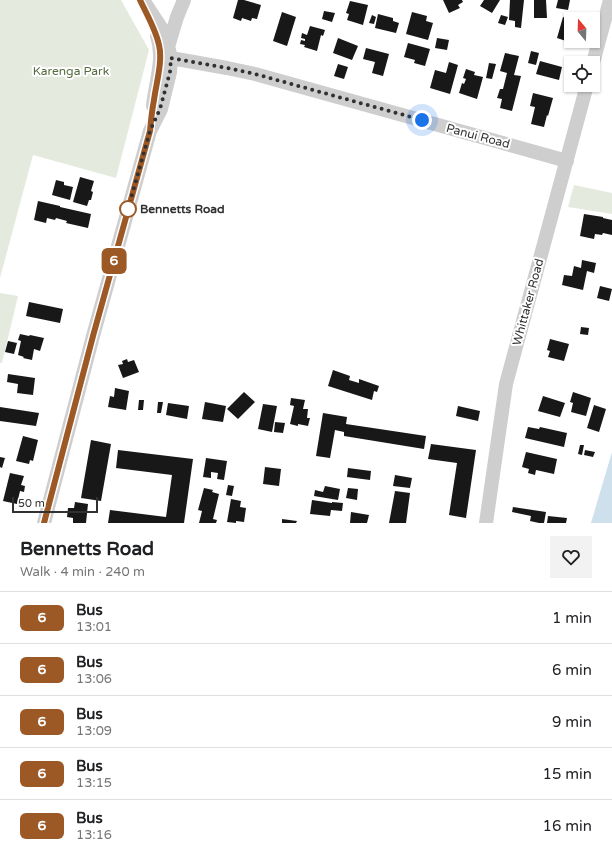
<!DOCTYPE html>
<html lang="en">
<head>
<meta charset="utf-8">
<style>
	body { margin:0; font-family:"Varela Round",sans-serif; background:#f2f2f2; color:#202124; height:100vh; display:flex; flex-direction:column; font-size:15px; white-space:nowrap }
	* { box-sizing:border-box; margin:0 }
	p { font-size:13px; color:#757577 }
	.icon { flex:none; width:22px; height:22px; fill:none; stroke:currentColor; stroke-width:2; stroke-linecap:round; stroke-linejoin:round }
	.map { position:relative; height:523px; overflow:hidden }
	.details { display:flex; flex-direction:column; background:#fff; flex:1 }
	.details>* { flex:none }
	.badge { padding:0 8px; border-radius:6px; font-size:14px; line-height:26px }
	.needle { width:26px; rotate:341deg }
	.buttons { position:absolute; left:564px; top:12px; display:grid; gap:8px }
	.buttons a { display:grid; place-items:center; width:36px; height:36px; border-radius:0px; background:#fff; box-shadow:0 1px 3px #0004; font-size:20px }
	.scale { position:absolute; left:12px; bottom:10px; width:86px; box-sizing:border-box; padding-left:4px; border:2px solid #313131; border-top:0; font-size:11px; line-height:14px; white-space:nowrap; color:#313131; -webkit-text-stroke:3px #fff; paint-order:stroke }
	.you { position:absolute; width:20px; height:20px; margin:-10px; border:3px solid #fff; border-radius:50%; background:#1a73e8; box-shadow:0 0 0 6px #1a73e833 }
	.map>.badge { position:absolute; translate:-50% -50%; box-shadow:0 0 0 2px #fff }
	.round { display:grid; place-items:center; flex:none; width:42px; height:42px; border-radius:0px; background:#f2f2f2 }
	.summary { display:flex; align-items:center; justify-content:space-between; height:68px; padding:0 20px }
	h1 { font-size:19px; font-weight:700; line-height:30px }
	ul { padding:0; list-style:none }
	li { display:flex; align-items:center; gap:12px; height:52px; padding:0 20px; border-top:1px solid #e0e0e0 }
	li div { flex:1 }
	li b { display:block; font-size:15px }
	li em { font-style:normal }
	li .badge { min-width:44px; font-weight:700; text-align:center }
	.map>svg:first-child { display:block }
	.green { fill:#e4eadd }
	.water { fill:#cde0ec }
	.building { fill:#181818 }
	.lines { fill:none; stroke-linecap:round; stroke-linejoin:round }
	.minor { stroke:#cecece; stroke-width:14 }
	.line-casing { stroke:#fff; stroke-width:9 }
	.line { stroke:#9c5926; stroke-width:6 }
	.walk { stroke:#313131; stroke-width:4; stroke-dasharray:0 7.2 }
	.stop-dot { fill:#fff; stroke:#9c5926; stroke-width:2 }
	.labels { text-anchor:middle; stroke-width:4; stroke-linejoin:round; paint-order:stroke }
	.park-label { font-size:12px; fill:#556c3e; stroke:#fff }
	.street-label { font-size:12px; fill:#313131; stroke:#fff }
	.stop-label { font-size:12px; font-weight:bold; fill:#313131; stroke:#fff; text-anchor:start }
</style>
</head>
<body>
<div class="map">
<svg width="612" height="523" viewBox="0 0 612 523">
	<rect width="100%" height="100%" fill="#fff"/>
	<!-- green -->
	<path class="green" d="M0,0H121L149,50L116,178L33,155L0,278Z
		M574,185L612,193V214L568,207Z
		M0,293L18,296L2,363H0Z"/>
	<!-- water -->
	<path class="water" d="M612,452V523H591Z"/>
	<!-- building -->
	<path class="building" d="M238,0H244L261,5L257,19L252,18L251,21L242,18L241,21L233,18Z
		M443,0H462L463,2L458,5L460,8L449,13Z
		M484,0H500L492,13L480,6Z
		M510,0H524L521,28L515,27V21L509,20Z
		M534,0H546L547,18H534Z
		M558,0H570L568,10L556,8Z
		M350,1L368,5L363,25L347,20L349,14L346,13Z
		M324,11L335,13L332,22L322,19Z
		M282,12L296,17L287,46L273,41Z
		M412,12L427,16L426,21L433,23L428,40L406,34Z
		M378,14L393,18V21L399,23L396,33L375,28Z
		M372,15L376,17L374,24L369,23Z
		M501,15L508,17L505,25L498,23Z
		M563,17L571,20V36L569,42L557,38Z
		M310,26L325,30L323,36L321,35L317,51L304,47L305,45L300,44L301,40L305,41V39L301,38L302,33L307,35Z
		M338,38L358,46L352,60L333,53Z
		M437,38L449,40L447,50L435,48Z
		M408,43L430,49L425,66L414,63L415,60L404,57Z
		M366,48L389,54L383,76L372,73L375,62L363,59Z
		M531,51L539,53L536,65L528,63Z
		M505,53L519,56L514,75L521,76L512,111L500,108L502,99L497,98L500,89H503L507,73L500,71Z
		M540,61L562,67L559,80L536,74Z
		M449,62L458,65L450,94L430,88L435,70L446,73Z
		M489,63L496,64L492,79L486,78Z
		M338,64L348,67L344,79L334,76Z
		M466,69L475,72L474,75L483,77L477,99L459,93L462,83L464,84L466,79L463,78Z
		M533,93L553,98L548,116L547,115L544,127L531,124L535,107L530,106Z
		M80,177L94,181L91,191L93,192L91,200H89L87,206L73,202Z
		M56,180L64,182V185L73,187L70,200L52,195Z
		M38,201L60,206V207L91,214L88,228L66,223L67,221L56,218L55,220L47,218L46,223L34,220Z
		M584,214L603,217V218L612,220V235L603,233L602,235L595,234L594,239L580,236Z
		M582,260L596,263L594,273L587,271L583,290L562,285L564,275L572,276L574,266L581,268Z
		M600,286L612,289L609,301L597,298Z
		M29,302L63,309L60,323L26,316Z
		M581,327L589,328L588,335L580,334Z
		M20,334L29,336L30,335L44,338L40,351L34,349L32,360L23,358L24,357L18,355L21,341L18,340Z
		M550,339L569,344L564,361L548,357L550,351L547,350Z
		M8,341L17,343L14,354L5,352Z
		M127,359L128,362L134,360L139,372L123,378L118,365L123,364L122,361Z
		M333,370L350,376L349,380L359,383V379L379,386L377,392L374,391L372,400L328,386Z
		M8,374L35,378L33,395L17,393L18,384L7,382Z
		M115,388L129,391L126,410L108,407L110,396L114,397Z
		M244,392L255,402L238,419L227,409Z
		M573,392L591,398L586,416L571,412L573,403L570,402Z
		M543,396L565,403L560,417L538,411Z
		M291,398L305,400L303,409H308L307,418H310L308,426L298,424V426L290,424L294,406L290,405Z
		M139,400H144L143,410H138Z
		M158,402H163L161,413H157Z
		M205,402L226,406L223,422L202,419Z
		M168,403L189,406L187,419L166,415Z
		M263,404L277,406L272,432L258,429Z
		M594,405L606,409L599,432L587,428Z
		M458,406L480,411L478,421L456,416Z
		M0,407L39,413L36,426L0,421Z
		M323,413L347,417L346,424L426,436L424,449L344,436V432L335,430L330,458L316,456Z
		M275,422L285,423L283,433L274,432Z
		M528,427L539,429L540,427L567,433L564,447L525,438Z
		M23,436L38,440L33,461L30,460L29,464L16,461Z
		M91,440L111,444L101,501L81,498Z
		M431,444L476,450L466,518L449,515L457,463L428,459Z
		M580,445H584L582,455L578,454Z
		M118,450L193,459L184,523H108L110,510L166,517L172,475L116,468Z
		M585,450L595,452L593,457L584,455Z
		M526,452L557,459L554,474L536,470L535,475L528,473L529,469L522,467Z
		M0,457L5,458L2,468L0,467Z
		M206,458L227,461L224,480L217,479L218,473L211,472V478L203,477Z
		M265,467L281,469L279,486L263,484Z
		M348,468L371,471L370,480L347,477Z
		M10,473L24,476L21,485L25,486L24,492L20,491L17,504L3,501Z
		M395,475L412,478L410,488L393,486Z
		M228,485L234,486L232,496L226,495Z
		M325,486L340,489L338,500L314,496L315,490L323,492Z
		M204,488L213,490L212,492L219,494L213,519L217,520L216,523H199L202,511L198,510Z
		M348,488L358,489L357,500L346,498Z
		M395,491L410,493L406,523H389Z
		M231,499L241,501L240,507L246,508L244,522L236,521V523L227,522Z
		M312,500L332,503V502L343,503L342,511L331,510L330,516L310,514Z
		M75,502L88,504L86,523H73V518L67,517L68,508H74Z
		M513,507L546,512L544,523H539L530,521L531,516L512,512Z
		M351,512L369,515L367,523H350Z
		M548,516L567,518L566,523H547Z
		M282,519L297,521L296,523H282Z"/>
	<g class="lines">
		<!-- minor -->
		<path class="minor" d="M168,47L177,17L184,0
			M171,58L227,68L255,74L567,161
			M593,63L610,0
			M153,106C155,83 165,59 157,36
			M44,523L93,336L150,131L161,109L170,72L171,58L168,46L162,29L143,0
			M486,523L506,384L587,85"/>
	</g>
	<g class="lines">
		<!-- line casing -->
		<g class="line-casing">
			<path id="line" d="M44,523L93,336L150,131C151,120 152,110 154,100C156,84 163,61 159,45C156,30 147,15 140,0"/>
		</g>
		<!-- line -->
		<use href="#line" class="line"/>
		<!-- walk -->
		<path class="walk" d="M128,209L150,131L160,109L170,72L171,58L227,68L255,74L422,120"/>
	</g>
	<!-- markers -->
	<circle class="stop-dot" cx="128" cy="209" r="8"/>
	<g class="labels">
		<!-- park labels -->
		<g class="park-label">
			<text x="71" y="75">Karenga Park</text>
		</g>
		<!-- street labels -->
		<g class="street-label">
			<text transform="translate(478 136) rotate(15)" y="4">Panui Road</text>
			<text transform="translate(528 302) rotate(-75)" y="4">Whittaker Road</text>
		</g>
		<!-- stop labels -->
		<g class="stop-label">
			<text x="140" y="213">Bennetts Road</text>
		</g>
	</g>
</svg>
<div class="buttons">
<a><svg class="needle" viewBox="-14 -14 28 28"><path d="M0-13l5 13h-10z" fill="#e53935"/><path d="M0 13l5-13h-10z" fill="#757577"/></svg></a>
<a><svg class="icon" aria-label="locate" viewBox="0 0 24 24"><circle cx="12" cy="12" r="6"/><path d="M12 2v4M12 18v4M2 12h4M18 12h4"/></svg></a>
</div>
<div class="scale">50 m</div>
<div class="you" style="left:422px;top:120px"></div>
<b class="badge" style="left:114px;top:261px;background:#9c5926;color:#fff">6</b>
</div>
<section class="details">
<div class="summary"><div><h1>Bennetts Road</h1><p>Walk · 4 min · 240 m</p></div><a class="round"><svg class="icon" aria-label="heart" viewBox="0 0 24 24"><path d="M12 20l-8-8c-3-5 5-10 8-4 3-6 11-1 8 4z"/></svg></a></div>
<ul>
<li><span class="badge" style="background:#9c5926;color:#fff">6</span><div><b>Bus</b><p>13:01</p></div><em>1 min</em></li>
<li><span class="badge" style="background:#9c5926;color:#fff">6</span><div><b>Bus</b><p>13:06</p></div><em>6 min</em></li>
<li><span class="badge" style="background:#9c5926;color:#fff">6</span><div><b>Bus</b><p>13:09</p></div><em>9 min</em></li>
<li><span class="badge" style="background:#9c5926;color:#fff">6</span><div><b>Bus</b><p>13:15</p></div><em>15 min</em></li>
<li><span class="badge" style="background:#9c5926;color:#fff">6</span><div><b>Bus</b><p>13:16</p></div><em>16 min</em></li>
</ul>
</section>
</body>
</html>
